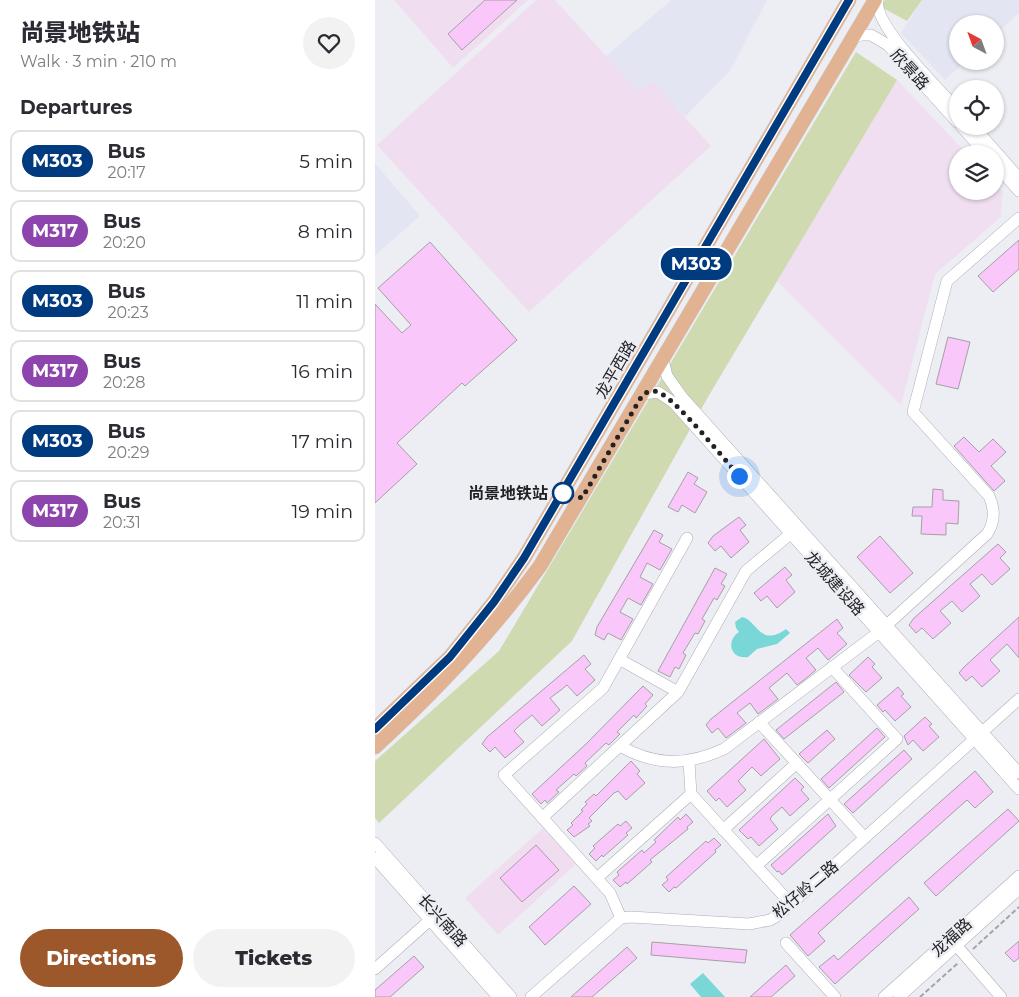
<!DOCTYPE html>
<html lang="en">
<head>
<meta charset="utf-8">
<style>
	body { margin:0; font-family:Montserrat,"Noto Sans SC",sans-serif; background:#f2f2f3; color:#2b2b33; height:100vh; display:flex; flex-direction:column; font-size:19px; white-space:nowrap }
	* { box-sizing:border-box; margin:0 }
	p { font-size:16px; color:#7c7c81 }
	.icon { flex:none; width:28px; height:28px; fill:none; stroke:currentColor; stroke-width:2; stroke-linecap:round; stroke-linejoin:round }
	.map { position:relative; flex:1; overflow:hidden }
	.side { display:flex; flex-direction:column; background:#fff; width:375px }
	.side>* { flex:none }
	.badge { padding:0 10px; border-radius:16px; font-size:18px; line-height:32px }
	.needle { width:32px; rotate:319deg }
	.tools { position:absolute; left:574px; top:15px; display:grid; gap:10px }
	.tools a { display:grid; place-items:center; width:55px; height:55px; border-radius:50%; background:#fff; box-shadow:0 1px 4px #0004; font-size:25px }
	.you { position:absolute; width:25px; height:25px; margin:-12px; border:4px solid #fff; border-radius:50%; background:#1a73e8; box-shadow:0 0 0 8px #1a73e833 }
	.map>.badge { position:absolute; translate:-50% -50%; box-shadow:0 0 0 2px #fff }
	h2 { padding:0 20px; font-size:19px; line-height:45px }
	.round { display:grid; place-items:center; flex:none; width:52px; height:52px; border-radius:26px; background:#f2f2f3 }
	.head { display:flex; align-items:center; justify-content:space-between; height:85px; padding:0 20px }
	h1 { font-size:24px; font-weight:800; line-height:38px }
	.action { display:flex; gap:10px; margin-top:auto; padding:10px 20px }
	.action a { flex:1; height:58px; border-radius:30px; background:#9c572a; color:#fff; font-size:20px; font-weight:800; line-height:58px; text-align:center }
	.action a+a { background:#f2f2f3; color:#2b2b33 }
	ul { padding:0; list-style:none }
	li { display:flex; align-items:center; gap:15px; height:62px; margin:0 10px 8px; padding:0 10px; border:2px solid #e1e1e2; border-radius:10px }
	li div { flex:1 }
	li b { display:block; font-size:19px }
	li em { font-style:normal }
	li .badge { min-width:55px; font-weight:700; text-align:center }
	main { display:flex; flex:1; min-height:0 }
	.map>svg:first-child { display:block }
	.built { fill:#e3e5f3 }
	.industrial { fill:#f0def0 }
	.education { fill:#efdff1 }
	.green { fill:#cfdab1 }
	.water { fill:#7ad7d8 }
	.building { fill:#fac7fb; stroke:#a4a0a4 }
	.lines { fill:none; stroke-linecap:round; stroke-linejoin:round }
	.minor-casing { stroke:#adaeb3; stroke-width:12 }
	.major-casing { stroke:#cacaca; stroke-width:15 }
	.path { stroke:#a3a4a8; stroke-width:2; stroke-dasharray:5 2.5; stroke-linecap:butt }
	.minor { stroke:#fff; stroke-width:11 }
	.major { stroke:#e2b392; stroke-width:14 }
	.line-casing { stroke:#fff; stroke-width:11 }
	.line { stroke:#003b80; stroke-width:8 }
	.walk { stroke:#222224; stroke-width:5; stroke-dasharray:0 9 }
	.stop-dot { fill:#fff; stroke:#003b80; stroke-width:2.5 }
	.labels { text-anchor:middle; stroke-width:5; stroke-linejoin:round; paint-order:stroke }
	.street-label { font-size:16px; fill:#222224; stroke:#edeef4 }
	.stop-label { font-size:16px; font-weight:bold; fill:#222224; stroke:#edeef4; text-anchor:end }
</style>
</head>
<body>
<main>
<section class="side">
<div class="head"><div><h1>尚景地铁站</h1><p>Walk · 3 min · 210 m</p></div><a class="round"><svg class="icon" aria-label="heart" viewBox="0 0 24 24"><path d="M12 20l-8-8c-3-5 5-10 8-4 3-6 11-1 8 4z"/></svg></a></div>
<h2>Departures</h2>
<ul>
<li><span class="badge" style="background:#003b80;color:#fff">M303</span><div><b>Bus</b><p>20:17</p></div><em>5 min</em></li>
<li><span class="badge" style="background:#8e44ad;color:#fff">M317</span><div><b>Bus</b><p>20:20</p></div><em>8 min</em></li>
<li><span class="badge" style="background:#003b80;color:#fff">M303</span><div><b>Bus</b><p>20:23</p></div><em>11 min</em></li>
<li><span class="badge" style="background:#8e44ad;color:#fff">M317</span><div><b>Bus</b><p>20:28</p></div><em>16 min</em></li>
<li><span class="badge" style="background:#003b80;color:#fff">M303</span><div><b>Bus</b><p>20:29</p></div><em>17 min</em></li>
<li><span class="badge" style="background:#8e44ad;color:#fff">M317</span><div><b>Bus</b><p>20:31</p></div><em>19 min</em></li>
</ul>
<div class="action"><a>Directions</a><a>Tickets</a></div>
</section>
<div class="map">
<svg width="644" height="997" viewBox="0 0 644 997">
	<rect width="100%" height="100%" fill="#edeef4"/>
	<!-- built -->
	<path class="built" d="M296,0H392L355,71L310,117L277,82L264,93L231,56Z
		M547,0H644V13L620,35V24H582V61H591L570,80L526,33Z
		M0,163L45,216L0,255Z"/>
	<!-- industrial -->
	<path class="industrial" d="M19,0H153L78,68Z
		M161,0H180L264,92L277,81L336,146L154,312L2,145Z
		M168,828L201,864L123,935L90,898Z"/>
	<!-- education -->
	<path class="education" d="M522,80L592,154H582V191H620V184L628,192L626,217L560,274L526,405L402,281Z"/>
	<!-- green -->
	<path class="green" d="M510,0H547L532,21L506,7Z
		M481,52L522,80L333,397L197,641L4,823L0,818V761L124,651Z"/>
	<!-- water -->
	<path class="water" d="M367,617C382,620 385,648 411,629L415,633L402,644L382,649L373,657C356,660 350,641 364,632L361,628L360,622Z
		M328,973L350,997H326L315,984Z"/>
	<!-- building -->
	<path class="building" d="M110,0H142L87,50L73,34Z
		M644,240V269L618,292L603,276Z
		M55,242L142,340L90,386L87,383L22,443L42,464L0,503V304L27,333L36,325L3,288Z
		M573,337L595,342L583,389L561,384Z
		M589,437L604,452L618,439L631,452L616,466L630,481L619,491L579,446Z
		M313,472L323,478L319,484L332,492L320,513L307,505L303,512L293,507Z
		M558,489L568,490V500L584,501L583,524L571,523V535L546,534L547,516H537L538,507H557Z
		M364,517L371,525L365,530L374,542L356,558L346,546L340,551L333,543L338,536Z
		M279,530L288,535L284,542L297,549L285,570L272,563L265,577L278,584L266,605L253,598L245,612L258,619L246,640L233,633L229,640L220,635L222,627Z
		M505,536L538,573L515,593L482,557Z
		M623,544L631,552L625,558L635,569L617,585L607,574L595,584L605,596L587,612L577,601L565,611L576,623L558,639L547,628L541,633L534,625L539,618Z
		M410,567L417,575L411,580L420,592L402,608L392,596L386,601L379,593Z
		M340,568L352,574L346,584L350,586L342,600L339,598L327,619L330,621L323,634L320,633L308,653L311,655L304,669L300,667L295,677L283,671Z
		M644,617V658L632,644L615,660L625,671L607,687L597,676L591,681L584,673L589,667Z
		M462,619L468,628L462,633L472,644L453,660L443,648L431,658L441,670L429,680L422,685L412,673L394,688L403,699L383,714L375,703L362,713L371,723L351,738L343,728L337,733L331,725L336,719Z
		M209,655L216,664L210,669L220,680L202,696L192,685L186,690L175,698L185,710L167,726L157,715L145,725L139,731L149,742L130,758L120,747L115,752L107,744L112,737Z
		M493,657L500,664L497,667L507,678L491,692L474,675Z
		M461,682L469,692L409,739L401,730Z
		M268,686L278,695L270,704L272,706L261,718L259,715L242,732L245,734L234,745L231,743L210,763L212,766L201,776L199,774L181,790L184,792L172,803L170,800L166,804L157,794L211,744Z
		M523,687L529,694L526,696L536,707L520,721L510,710L508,712L502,705Z
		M550,717L557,724L554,726L564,737L548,751L538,740L533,745L529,736Z
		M502,728L510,737L454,788L446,779Z
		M452,730L460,739L433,763L424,754Z
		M389,739L405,759L386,776L377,767L363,781L371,790L352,807L344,798L341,801L332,791Z
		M529,750L537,759L478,813L469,804Z
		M256,761L265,771L262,774L270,783L251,800L243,791L239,793L214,818L217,821L213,824L215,826L199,837L192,830L198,825L196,823L208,811L206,810L212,804L210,802L219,794L221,796Z
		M600,771L618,792L600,808L592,800L502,880L443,933L450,941L433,956L415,935Z
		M420,778L429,787L426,790L434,799L415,816L407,807L397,816L395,819L403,829L384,846L376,837L373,839L364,830Z
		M633,809L644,821L561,896L549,883Z
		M311,814L318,822L312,827L313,829L275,860L277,862L252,884L251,882L245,887L238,880L244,875L242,872L267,850L269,853L281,842L279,840L303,817L305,820Z
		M453,814L461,826L407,875L404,871L402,872L396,865Z
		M251,821L257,828L251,833L253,835L228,857L227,855L221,861L214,854L220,848L218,846L243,824L245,826Z
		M339,838L346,845L340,850L341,852L301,888L299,887L294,892L287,885L293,880L291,877L331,841L333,843Z
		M161,845L184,870L147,902L125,878Z
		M199,886L216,904L170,945L154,927Z
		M534,897L544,909L460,984L444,967L459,955L463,960Z
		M644,941V958L639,962L630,953Z
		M277,942L372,950L370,963L276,955Z
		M252,947L262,958L217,997H196Z
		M39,956L49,967L15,997H0V990Z
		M411,965L420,976L396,997H375Z"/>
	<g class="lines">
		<!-- minor casing -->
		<g class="minor-casing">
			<path id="minor" d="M503,0C497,24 565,90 582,109
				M478,38L486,35H496L513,45L582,122
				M586,126L611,154
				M598,126L644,178
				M620,164L644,191
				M288,360L292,376L307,397L644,773
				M268,394L283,392L299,403L644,789
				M244,659L303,692
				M384,722L490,838
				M245,746C280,766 312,766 349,749L504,632L612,534C620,522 620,509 614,496L538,412L572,281L644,218
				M316,794L416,904
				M167,818L303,692L371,571L420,530
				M348,830L422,763
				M0,843L136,997
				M0,858L123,997
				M381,866L522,739L457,667
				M222,878L316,794L314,762
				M246,918L235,893L129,775L228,688L312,538
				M411,943L460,997
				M581,945L626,997
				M0,969L55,920
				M156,997L246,918L256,917L374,924L395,920L405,914L644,699
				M509,997L644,876
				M524,997L644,889"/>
		</g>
		<!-- major casing -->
		<g class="major-casing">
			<path id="major" d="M0,729L75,657L119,602L149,558L474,0
				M0,747C61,691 116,633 165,566L500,0"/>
		</g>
		<!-- path -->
		<path class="path" d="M598,949L644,907
			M545,997L583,963"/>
		<!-- minor -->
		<use href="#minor" class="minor"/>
		<!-- major -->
		<use href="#major" class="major"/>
	</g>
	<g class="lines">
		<!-- line casing -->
		<g class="line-casing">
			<path id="line" d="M0,729L75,657L119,602L149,558L474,0"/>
		</g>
		<!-- line -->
		<use href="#line" class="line"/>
		<!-- walk -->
		<path class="walk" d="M188,493L207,498L268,394C273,392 278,390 283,392C300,398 349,459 364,476"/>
	</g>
	<!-- markers -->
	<circle class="stop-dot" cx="188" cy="493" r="10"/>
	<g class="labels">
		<!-- street labels -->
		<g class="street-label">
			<text transform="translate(535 69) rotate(48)" y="6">欣景路</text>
			<text transform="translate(240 369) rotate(-60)" y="6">龙平西路</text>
			<text transform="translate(460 583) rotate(48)" y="6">龙城建设路</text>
			<text transform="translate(430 889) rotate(-40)" y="6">松仔岭二路</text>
			<text transform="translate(68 920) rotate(48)" y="6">长兴南路</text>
			<text transform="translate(576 937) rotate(-42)" y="6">龙福路</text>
		</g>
		<!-- stop labels -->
		<g class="stop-label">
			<text x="173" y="499">尚景地铁站</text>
		</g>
	</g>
</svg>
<div class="tools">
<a><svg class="needle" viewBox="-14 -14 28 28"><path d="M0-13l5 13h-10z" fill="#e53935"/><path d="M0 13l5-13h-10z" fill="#7c7c81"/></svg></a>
<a><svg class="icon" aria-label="locate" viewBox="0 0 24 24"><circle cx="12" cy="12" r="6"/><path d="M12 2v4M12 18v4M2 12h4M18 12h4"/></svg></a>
<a><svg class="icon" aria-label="layers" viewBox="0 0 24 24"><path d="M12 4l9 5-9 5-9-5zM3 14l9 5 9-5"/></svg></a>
</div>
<div class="you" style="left:364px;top:476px"></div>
<b class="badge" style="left:321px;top:264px;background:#003b80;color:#fff">M303</b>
</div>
</main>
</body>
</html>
